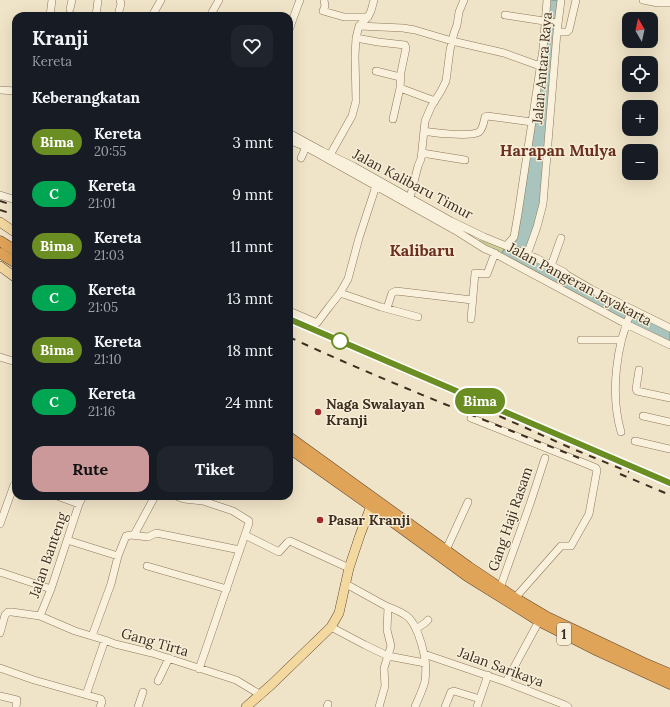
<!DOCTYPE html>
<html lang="id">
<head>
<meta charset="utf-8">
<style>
	body { margin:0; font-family:Lora,serif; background:#20242c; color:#f1f3f6; height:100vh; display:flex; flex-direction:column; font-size:15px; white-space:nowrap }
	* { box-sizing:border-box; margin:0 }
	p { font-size:13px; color:#9ea1a6 }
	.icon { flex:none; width:22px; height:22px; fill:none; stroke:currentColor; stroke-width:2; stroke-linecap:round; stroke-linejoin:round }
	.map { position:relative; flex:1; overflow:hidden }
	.side { position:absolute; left:12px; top:12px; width:281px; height:488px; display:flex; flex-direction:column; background:#171b24; border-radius:12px; box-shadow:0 4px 16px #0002 }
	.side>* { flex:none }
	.badge { padding:0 8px; border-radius:13px; font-size:14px; line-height:26px }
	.needle { width:26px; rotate:351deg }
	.fabs { position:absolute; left:622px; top:12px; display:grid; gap:8px }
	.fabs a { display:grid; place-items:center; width:36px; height:36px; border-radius:8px; background:#171b24; box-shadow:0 4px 16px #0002; font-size:20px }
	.map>.badge { position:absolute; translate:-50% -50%; box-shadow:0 0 0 2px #fff }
	h2 { padding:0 20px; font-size:15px; line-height:36px }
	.round { display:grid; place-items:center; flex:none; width:42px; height:42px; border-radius:12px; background:#20242c }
	.headline { display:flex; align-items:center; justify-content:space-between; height:68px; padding:0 20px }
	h1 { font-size:19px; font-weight:700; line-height:30px }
	.primary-button { display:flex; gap:8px; margin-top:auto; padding:8px 20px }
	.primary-button a { flex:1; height:46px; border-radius:12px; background:#cc999b; color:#111; font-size:16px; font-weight:700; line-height:46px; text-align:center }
	.primary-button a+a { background:#20242c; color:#f1f3f6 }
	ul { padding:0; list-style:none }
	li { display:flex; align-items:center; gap:12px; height:52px; padding:0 20px }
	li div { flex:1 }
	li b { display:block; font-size:15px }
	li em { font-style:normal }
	li .badge { min-width:44px; font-weight:700; text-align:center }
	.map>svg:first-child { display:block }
	.green { fill:#c9cf9b }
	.water { fill:#a9c4bc; stroke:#6f938a }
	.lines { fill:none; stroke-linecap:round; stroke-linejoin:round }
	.minor-casing { stroke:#8d765c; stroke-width:8 }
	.major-casing { stroke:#5b4430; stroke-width:10 }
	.highway-casing { stroke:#5b4430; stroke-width:11 }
	.minor { stroke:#faf1dc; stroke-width:7 }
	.major { stroke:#f3d9a0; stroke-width:9 }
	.highway { stroke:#e0a458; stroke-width:10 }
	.rail { stroke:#3d2e20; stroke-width:2; stroke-dasharray:7 7; stroke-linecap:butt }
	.line-casing { stroke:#fff; stroke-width:9 }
	.line { stroke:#6b8e23; stroke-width:6 }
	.stop-dot { fill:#fff; stroke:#6b8e23; stroke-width:2 }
	.poi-dot { fill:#9e2a2b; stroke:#f7eed8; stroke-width:1.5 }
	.labels { text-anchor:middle; stroke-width:3; stroke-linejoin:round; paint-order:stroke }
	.shield { fill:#f7eed8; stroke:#756857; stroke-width:1 }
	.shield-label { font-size:13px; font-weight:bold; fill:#3d2e20 }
	.street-label { font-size:14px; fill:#3d2e20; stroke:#f7eed8 }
	.poi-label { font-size:14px; font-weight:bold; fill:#3d2e20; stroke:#f7eed8; text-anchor:start }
	.quarter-label { font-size:16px; font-weight:bold; fill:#6b2e1e; stroke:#f7eed8 }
</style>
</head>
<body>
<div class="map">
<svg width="670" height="707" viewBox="0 0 670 707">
	<rect width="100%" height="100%" fill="#f0e4c8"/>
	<!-- green -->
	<path class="green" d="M480,238L506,246L500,256L478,244L479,240Z"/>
	<!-- water -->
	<path class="water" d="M547,0H560L543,204L527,254L670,328V345L500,256L506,246L514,237Z"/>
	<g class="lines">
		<!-- minor casing -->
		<g class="minor-casing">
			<path id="minor" d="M324,0L325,6L323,11L344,17H368
				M643,0L658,3H670
				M70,9L72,0
				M119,11L121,4L120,0
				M505,15L557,23
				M50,16L52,0
				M96,16L98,0
				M152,16L161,0
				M210,16L219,0
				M359,26L403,28L415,30L452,41L504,53L540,66
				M289,30L298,5L300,0
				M557,32H567L569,30L576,0
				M356,38L378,42L405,45L406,48L401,72L400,88L435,101
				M376,71L400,77
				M0,90L16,91
				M393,119L398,97L400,88
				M424,131C434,133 471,137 479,132C483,129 484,121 485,117L487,116L532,122
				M289,133L322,151L353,166L451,221L484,237L536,258L564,272L567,275L591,289L670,328
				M289,140L306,147L458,232L485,249L490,251L626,324L670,345
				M422,153L465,160
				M330,155L352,116L356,101L355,56L356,38L359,26L368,17L371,11L374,0
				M301,158L306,147
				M0,195L16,200
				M410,198L418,166L421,159L425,121L431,107L441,91L446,81L450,50L454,33L457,25L459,12L464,0
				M506,246L514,237L518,214L543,49L547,0
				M527,255L537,227L543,204L557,32L561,0
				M551,266L561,238
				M340,293L381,307L418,317
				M387,308L392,293L396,291L472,300
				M289,311L317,323L329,307L340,293L348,279L359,238L376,186
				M471,319L475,273L487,274L495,253
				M581,340H621
				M0,357L16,362
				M639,370L636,389L637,391L670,398
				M643,416L670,422
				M471,418L589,465L596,468L597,470L589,514L571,546H561L515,598
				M621,432C610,394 616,345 632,310
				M635,441L670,449
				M57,496L79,504
				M176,496L184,499L203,501L233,511L249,521V523L199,669
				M0,524L14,485L16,484
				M134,535L155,496
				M245,535L279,552L288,542L290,541L349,568
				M67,540L118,556L126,536L131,535L148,537L156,533L240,550
				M446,550L468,502
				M147,566L227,589
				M0,572L51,589
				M346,584C359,591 373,599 386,606C394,609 402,612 408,617C416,624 422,644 424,654C426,662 426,673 425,681C423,690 418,699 415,707
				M500,588L530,504L545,458
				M40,616L75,631L105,640L115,644L152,653L236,680L261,695
				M331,627L365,645L388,656L425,663
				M416,629L425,623L428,620
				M0,633L5,615L8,612H12L40,616L51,589L79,504L83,496
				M92,636L111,584L118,556
				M424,654L506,682L565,705L568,707
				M0,668L34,680L101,699L102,702L100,707
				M158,681L169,658
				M506,682L539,621
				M86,695L105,640
				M0,696L17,700L16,707
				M138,707L143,692
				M327,707L328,704
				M379,707L385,686L384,668L391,646L387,630L388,607
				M445,707L451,692L454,691L480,699
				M477,707L488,675"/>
		</g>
		<!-- major casing -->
		<g class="major-casing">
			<path id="major" d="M0,222L16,233
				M0,266L16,278
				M246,707L271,685L331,627L339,613L349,568L360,535L371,506L374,501"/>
		</g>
		<!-- highway casing -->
		<g class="highway-casing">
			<path id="highway" d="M0,241L16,251
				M0,253L16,263
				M289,437L469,567L515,598L547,617L644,663L670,674
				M289,448L371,506L467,576L539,621L598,651L670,684"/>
		</g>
		<!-- minor -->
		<use href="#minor" class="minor"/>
		<!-- major -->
		<use href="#major" class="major"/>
		<!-- highway -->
		<use href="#highway" class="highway"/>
		<!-- rail -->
		<path class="rail" d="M0,201L16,206
			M0,210L16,215
			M289,319L670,483
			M289,337C384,381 482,419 579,458
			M461,399L573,449L629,472
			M620,474L670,495"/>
	</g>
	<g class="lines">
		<!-- line casing -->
		<g class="line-casing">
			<path id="line" d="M289,319L670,483"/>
		</g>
		<!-- line -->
		<use href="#line" class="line"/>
	</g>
	<!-- markers -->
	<circle class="stop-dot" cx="340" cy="341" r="8"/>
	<g class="poi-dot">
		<circle cx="318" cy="412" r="4"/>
		<circle cx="320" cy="520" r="4"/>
	</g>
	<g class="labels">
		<!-- shield labels -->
		<rect class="shield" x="557" y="623" width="14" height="22" rx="3"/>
		<g class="shield-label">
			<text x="564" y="639">1</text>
		</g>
		<!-- street labels -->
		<g class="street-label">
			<text transform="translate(542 68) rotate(-85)" y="5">Jalan Antara Raya</text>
			<text transform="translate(413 184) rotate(28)" y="5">Jalan Kalibaru Timur</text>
			<text transform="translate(580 284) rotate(28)" y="5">Jalan Pangeran Jayakarta</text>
			<text transform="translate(510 519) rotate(-71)" y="5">Gang Haji Rasam</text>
			<text transform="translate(48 555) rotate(-71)" y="5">Jalan Banteng</text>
			<text transform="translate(155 642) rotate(16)" y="5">Gang Tirta</text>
			<text transform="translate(501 667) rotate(20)" y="5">Jalan Sarikaya</text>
		</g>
		<!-- poi labels -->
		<g class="poi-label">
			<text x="326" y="409">Naga Swalayan<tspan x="326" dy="16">Kranji</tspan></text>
			<text x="328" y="525">Pasar Kranji</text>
		</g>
		<!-- quarter labels -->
		<g class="quarter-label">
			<text x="558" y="156">Harapan Mulya</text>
			<text x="422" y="256">Kalibaru</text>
		</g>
	</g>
</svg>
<div class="fabs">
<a><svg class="needle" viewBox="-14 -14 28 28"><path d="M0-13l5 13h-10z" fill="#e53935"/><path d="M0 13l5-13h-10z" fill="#9ea1a6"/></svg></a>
<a><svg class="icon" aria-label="locate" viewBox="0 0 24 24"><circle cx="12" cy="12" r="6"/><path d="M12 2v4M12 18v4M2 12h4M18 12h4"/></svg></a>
<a>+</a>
<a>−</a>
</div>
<b class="badge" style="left:480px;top:401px;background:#6b8e23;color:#fff">Bima</b>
<section class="side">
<div class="headline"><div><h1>Kranji</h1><p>Kereta</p></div><a class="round"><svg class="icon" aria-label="heart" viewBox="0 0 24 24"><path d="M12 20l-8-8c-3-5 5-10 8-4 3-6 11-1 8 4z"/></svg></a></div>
<h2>Keberangkatan</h2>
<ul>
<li><span class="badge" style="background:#6b8e23;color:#fff">Bima</span><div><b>Kereta</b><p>20:55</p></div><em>3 mnt</em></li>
<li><span class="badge" style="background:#00a651;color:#fff">C</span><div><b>Kereta</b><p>21:01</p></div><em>9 mnt</em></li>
<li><span class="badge" style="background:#6b8e23;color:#fff">Bima</span><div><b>Kereta</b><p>21:03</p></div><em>11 mnt</em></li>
<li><span class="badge" style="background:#00a651;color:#fff">C</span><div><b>Kereta</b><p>21:05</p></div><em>13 mnt</em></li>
<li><span class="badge" style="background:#6b8e23;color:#fff">Bima</span><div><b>Kereta</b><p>21:10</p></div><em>18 mnt</em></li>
<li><span class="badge" style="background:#00a651;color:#fff">C</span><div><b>Kereta</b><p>21:16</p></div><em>24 mnt</em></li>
</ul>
<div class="primary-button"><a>Rute</a><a>Tiket</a></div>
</section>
</div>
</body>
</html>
